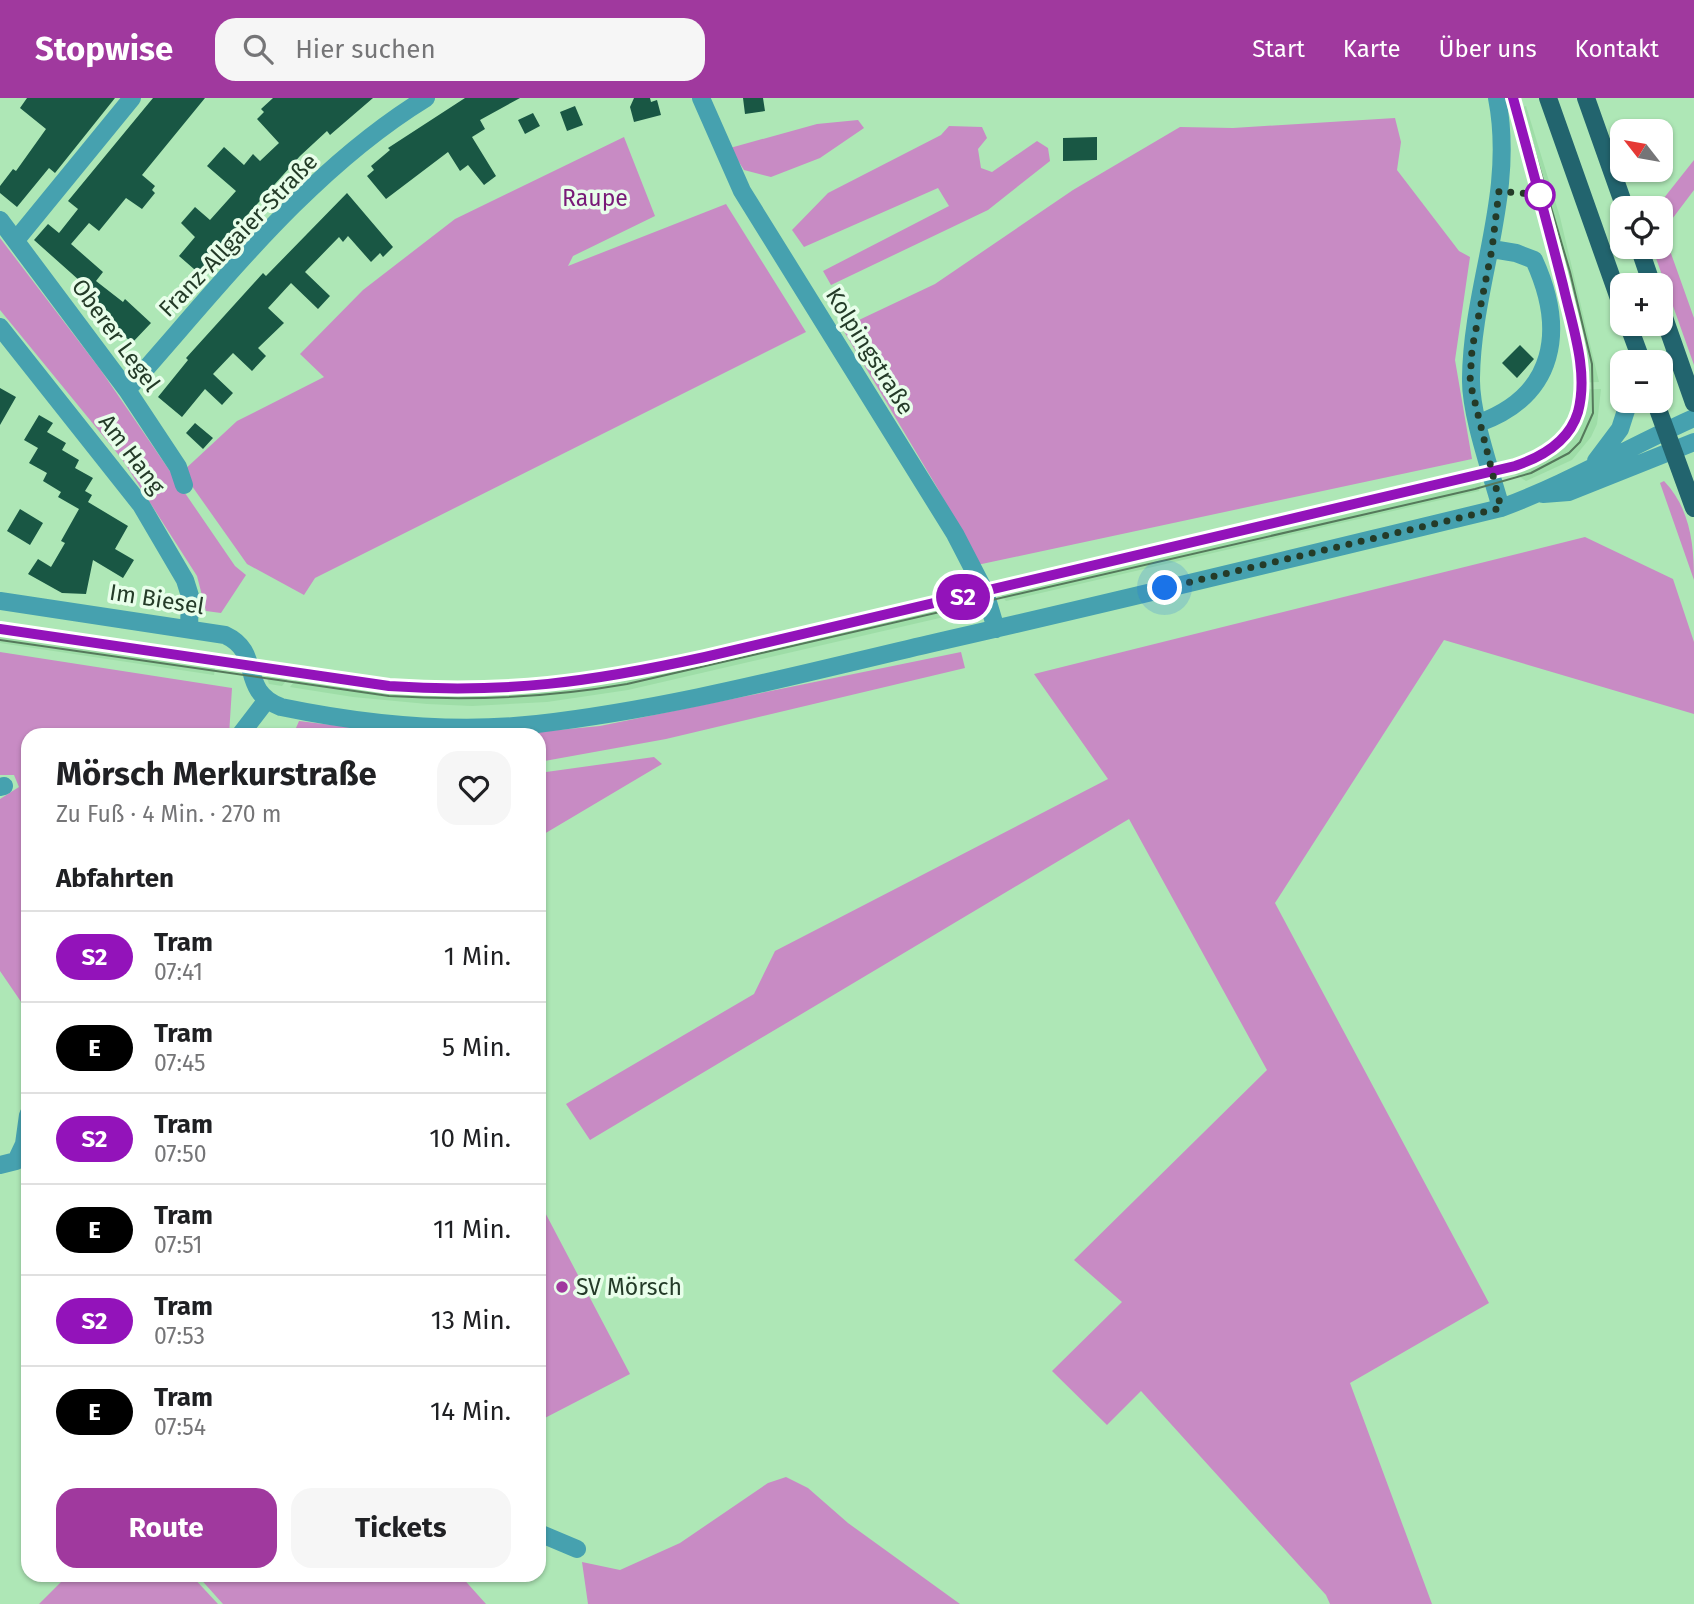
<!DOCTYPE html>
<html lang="de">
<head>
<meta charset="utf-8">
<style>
	body { margin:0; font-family:"Fira Sans",sans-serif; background:#f6f6f6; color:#202124; height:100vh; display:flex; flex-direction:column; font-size:26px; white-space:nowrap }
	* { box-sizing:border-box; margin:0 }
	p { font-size:23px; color:#757577 }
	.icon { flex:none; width:38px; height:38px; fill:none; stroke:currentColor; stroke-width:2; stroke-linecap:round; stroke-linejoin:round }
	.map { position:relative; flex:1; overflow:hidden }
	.panel { position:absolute; left:21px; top:630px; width:525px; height:854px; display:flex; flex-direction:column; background:#fff; border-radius:21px; box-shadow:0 2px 5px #0004 }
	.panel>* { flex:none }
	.badge { padding:0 14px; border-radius:23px; font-size:24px; line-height:46px }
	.needle { width:46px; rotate:301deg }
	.tools { position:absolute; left:1610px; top:21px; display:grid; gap:14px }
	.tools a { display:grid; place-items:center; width:63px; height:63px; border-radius:14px; background:#fff; box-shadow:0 2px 5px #0004; font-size:35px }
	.you { position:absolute; width:35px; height:35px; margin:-18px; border:5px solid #fff; border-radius:50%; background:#1a73e8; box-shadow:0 0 0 10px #1a73e833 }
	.map>.badge { position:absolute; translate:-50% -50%; box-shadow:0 0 0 4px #fff }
	h2 { padding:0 35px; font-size:26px; line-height:63px }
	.round { display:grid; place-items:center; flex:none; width:74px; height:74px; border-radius:21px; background:#f6f6f6 }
	.summary { display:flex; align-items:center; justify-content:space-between; height:119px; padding:0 35px }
	h1 { font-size:33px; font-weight:700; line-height:52px }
	.primary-button { display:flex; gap:14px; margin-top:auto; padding:14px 35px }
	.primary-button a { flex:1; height:80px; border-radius:21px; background:#a0399e; color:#fff; font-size:28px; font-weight:700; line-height:80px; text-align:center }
	.primary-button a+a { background:#f6f6f6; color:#202124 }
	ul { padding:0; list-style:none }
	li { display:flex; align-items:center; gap:21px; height:91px; padding:0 35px; border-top:2px solid #e0e0e0 }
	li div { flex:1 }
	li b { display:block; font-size:26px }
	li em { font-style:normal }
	li .badge { min-width:77px; font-weight:700; text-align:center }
	header { display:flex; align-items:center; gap:42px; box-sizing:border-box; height:98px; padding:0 35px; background:#a0399e; color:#fff }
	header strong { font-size:33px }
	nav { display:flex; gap:38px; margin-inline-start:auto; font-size:24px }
	.search { width:490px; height:63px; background:#f6f6f6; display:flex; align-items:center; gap:18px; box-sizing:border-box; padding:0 24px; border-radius:21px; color:#757577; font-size:26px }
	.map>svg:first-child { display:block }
	.built { fill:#9edda7 }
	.green { fill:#c88bc4 }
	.building { fill:#195744 }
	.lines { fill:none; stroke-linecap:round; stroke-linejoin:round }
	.minor { stroke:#46a1af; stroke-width:18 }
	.major { stroke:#22646e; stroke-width:18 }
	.tram { stroke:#55795b; stroke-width:2 }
	.line-casing { stroke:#fff; stroke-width:16 }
	.line { stroke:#9313ba; stroke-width:10 }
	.walk { stroke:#243b28; stroke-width:7; stroke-dasharray:0 12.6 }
	.stop-dot { fill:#fff; stroke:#9313ba; stroke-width:3.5 }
	.poi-dot { fill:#a0399e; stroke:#e8feea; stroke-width:2.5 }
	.labels { text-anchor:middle; stroke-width:7; stroke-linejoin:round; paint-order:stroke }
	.park-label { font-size:23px; fill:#781a77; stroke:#e8feea }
	.street-label { font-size:23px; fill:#243b28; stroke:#e8feea }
	.poi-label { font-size:23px; fill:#243b28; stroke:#e8feea; text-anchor:start }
</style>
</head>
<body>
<header>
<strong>Stopwise</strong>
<div class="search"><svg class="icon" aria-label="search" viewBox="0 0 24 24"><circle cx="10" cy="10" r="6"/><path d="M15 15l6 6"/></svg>Hier suchen</div>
<nav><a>Start</a><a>Karte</a><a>Über uns</a><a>Kontakt</a></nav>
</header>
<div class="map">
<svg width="1694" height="1506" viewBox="0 0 1694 1506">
	<rect width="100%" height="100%" fill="#aee7b6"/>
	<!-- built -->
	<path class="built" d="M1526,8L1560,119L1599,284L1574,285L1571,242L1511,12Z
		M1601,291L1597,326L1591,339L1572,362L1526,383L1501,367L1530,356L1559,337L1568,323L1575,292Z
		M1484,372L1479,393L1006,503L993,488Z
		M975,492V510L953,516L959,496Z
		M950,498L944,519L628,592L547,604L472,608L427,606L353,599L290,589L302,573L432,587L552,584L629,571Z
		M0,526L217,559L214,577L0,545Z
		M263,567L295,572L282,588L269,586Z"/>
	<!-- green -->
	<path class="green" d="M1395,20L1401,44L1397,72L1459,153L1470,159L1455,262L1472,361L977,467L938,391L842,230L935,186L1073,92L1180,29L1233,30Z
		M858,22L864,30L820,60L771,79L744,72L730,50L817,26Z
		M949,28L982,29L987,40L978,51L981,70L992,74L1037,43L1048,50L1050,63L988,112L831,187L823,173L949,108L938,90L804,149L792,132L828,95L941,37Z
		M624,39L655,118L573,158L568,168L726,106L806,234L315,480L304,497L247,466L182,374L237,323L324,279L300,256L363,192L455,121Z
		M1694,62V92L1663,133L1694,220V267L1652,149H1661V110H1656Z
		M0,140L100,271L235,468L246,477L221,515L206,513L197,478L122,361L0,212Z
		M1664,383C1690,410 1694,446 1694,482L1660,385Z
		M1585,439L1673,481L1694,544V616L1444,542L1275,805L1489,1205L1350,1285L1432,1506H1330L1326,1497L1141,1293L1107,1327L1052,1273L1122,1204L1074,1162L1267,972L1129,721L590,1042L566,1006L754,896L775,853L1108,681L1034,576Z
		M0,554L232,590L229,637H28V914L0,873V701L19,689L14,677H0Z
		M961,554L965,570L666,641L539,664V637H506L600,628Z
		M299,623L414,637H270L296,630Z
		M654,659L662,666L539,739V675Z
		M539,1103L630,1276L539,1323Z
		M786,1379L808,1390L848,1425L960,1506H588L582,1464L620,1472L680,1445L768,1385Z
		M68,1477H191L218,1506H39Z
		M197,1477H460L486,1506H223Z"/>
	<!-- building -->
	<path class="building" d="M27,0H115L55,75L49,70L17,109L0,95V88L13,71L16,73L46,31L20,10Z
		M153,0H205L142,77L155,88L152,92L155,95L142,111L126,100L99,133L89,125L71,146L103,174L96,183L123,204L125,201L151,225L132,245L106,221L111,216L86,195L89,191L34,142L48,126L59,135L78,111L68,103Z
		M273,0H373L330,37L327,33L300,58L242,123L246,127L202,178L179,158L195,139L181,125L195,109L210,122L236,93L207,68L224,49L244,67L253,56L260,63L279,45L257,21L264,14L261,11Z
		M465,0H520L480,22L485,31L472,39L496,78L484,87L468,67L460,73L448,54L386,101L367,78L374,72L371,68L390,52L388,50Z
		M634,0H650L651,4L657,2L661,17L634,24L630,9Z
		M743,0H763L765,13L745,16Z
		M575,8L583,27L567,33L560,14Z
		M533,15L540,28L525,36L518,22Z
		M1097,39V62L1063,63V40Z
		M347,95L393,149L383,159L380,155L371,164L348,138L343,144L339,139L305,174L330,198L318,211L291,185L268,210L284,225L258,250L266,258L252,273L233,255L213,276L233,295L222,307L205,291L182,319L158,299L188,262L186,260L263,175L266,178Z
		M1520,247L1534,261L1517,280L1502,265Z
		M0,290L16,299L0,327Z
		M39,317L53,325L47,334L66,345L62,352L79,362L75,370L93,380L85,393L92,397L88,404L128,428L115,451L134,462L123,480L93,462L86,496L62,495L28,476L38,461L51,469L65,445L61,443L79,411L58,399L61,394L43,383L47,375L29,365L38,350L24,342Z
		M195,325L213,340L203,351L186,335Z
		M20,411L43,425L30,447L7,433Z"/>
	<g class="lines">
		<!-- minor -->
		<path class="minor" d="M701,0L742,93L955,436L985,494L996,531
			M1497,0C1516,97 1472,186 1471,280C1470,315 1491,374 1501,410
			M0,122L127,292L178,369L184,387
			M16,142L132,0
			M0,229L141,407L185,482L190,498L189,530
			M127,292C219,189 307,73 426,0
			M1479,325C1556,297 1566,232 1534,162L1516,155L1492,151
			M1596,363L1620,331L1629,303
			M1543,396L1569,394L1694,344
			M0,503L225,537C264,555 237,592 281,609C363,626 453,635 537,626C669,611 800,576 929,546C1120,503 1310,456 1501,410C1567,386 1629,349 1694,320
			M240,637L266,603
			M0,689L4,688
			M0,1067L16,1063L24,1046L28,1017
			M539,1435L577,1451"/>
		<!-- major -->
		<path class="major" d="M1548,0L1622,209
			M1586,0L1625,110
			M1639,149L1652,187
			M1661,211L1694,305
			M1628,226L1642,264
			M1655,303L1694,410"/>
		<!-- tram -->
		<path class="tram" d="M1450,386C1541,364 1601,349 1575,238
			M0,531L69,542
			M0,542L389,598C471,603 547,600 627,586L1475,391L1531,375L1569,355L1580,344L1593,315L1592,266L1570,174L1519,0"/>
	</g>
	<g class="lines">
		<!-- line casing -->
		<g class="line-casing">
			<path id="line" d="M0,531L389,588C506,596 591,584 705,559L1515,368C1542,359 1569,344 1578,314C1589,273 1572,227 1563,187C1547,124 1530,62 1513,0"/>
		</g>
		<!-- line -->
		<use href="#line" class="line"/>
		<!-- walk -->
		<path class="walk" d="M1165,490L1501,410L1470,284L1472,251L1492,151L1499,93L1540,97"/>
	</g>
	<!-- markers -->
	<circle class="stop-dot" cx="1540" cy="97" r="14"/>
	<circle class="poi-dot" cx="562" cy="1189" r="7"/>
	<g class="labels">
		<!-- park labels -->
		<g class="park-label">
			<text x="595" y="108">Raupe</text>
		</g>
		<!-- street labels -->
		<g class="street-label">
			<text transform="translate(238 137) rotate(-46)" y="8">Franz-Allgaier-Straße</text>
			<text transform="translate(116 237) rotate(54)" y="8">Oberer Legel</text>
			<text transform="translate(870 253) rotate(58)" y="8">Kolpingstraße</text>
			<text transform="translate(132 356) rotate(53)" y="8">Am Hang</text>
			<text transform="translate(157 501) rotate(9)" y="8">Im Biesel</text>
		</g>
		<!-- poi labels -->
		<g class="poi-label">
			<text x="576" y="1197">SV Mörsch</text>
		</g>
	</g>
</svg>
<div class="tools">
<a><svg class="needle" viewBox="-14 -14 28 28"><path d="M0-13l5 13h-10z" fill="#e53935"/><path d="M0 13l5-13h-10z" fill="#757577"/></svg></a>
<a><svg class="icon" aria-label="locate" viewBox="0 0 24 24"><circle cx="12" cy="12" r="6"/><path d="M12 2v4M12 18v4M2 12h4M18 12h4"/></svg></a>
<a>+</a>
<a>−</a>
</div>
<div class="you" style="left:1165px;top:490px"></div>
<b class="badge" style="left:963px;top:499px;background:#9313ba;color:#fff">S2</b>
<section class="panel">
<div class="summary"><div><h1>Mörsch Merkurstraße</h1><p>Zu Fuß · 4 Min. · 270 m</p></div><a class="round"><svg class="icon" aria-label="heart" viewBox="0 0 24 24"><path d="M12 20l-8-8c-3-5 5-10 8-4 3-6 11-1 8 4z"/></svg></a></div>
<h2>Abfahrten</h2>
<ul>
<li><span class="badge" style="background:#9313ba;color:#fff">S2</span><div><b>Tram</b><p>07:41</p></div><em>1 Min.</em></li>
<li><span class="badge" style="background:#000;color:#fff">E</span><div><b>Tram</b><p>07:45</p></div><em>5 Min.</em></li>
<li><span class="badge" style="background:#9313ba;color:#fff">S2</span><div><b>Tram</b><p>07:50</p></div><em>10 Min.</em></li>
<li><span class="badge" style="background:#000;color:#fff">E</span><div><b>Tram</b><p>07:51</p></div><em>11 Min.</em></li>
<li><span class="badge" style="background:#9313ba;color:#fff">S2</span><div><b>Tram</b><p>07:53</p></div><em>13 Min.</em></li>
<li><span class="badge" style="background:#000;color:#fff">E</span><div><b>Tram</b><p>07:54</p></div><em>14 Min.</em></li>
</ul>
<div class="primary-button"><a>Route</a><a>Tickets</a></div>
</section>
</div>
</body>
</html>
